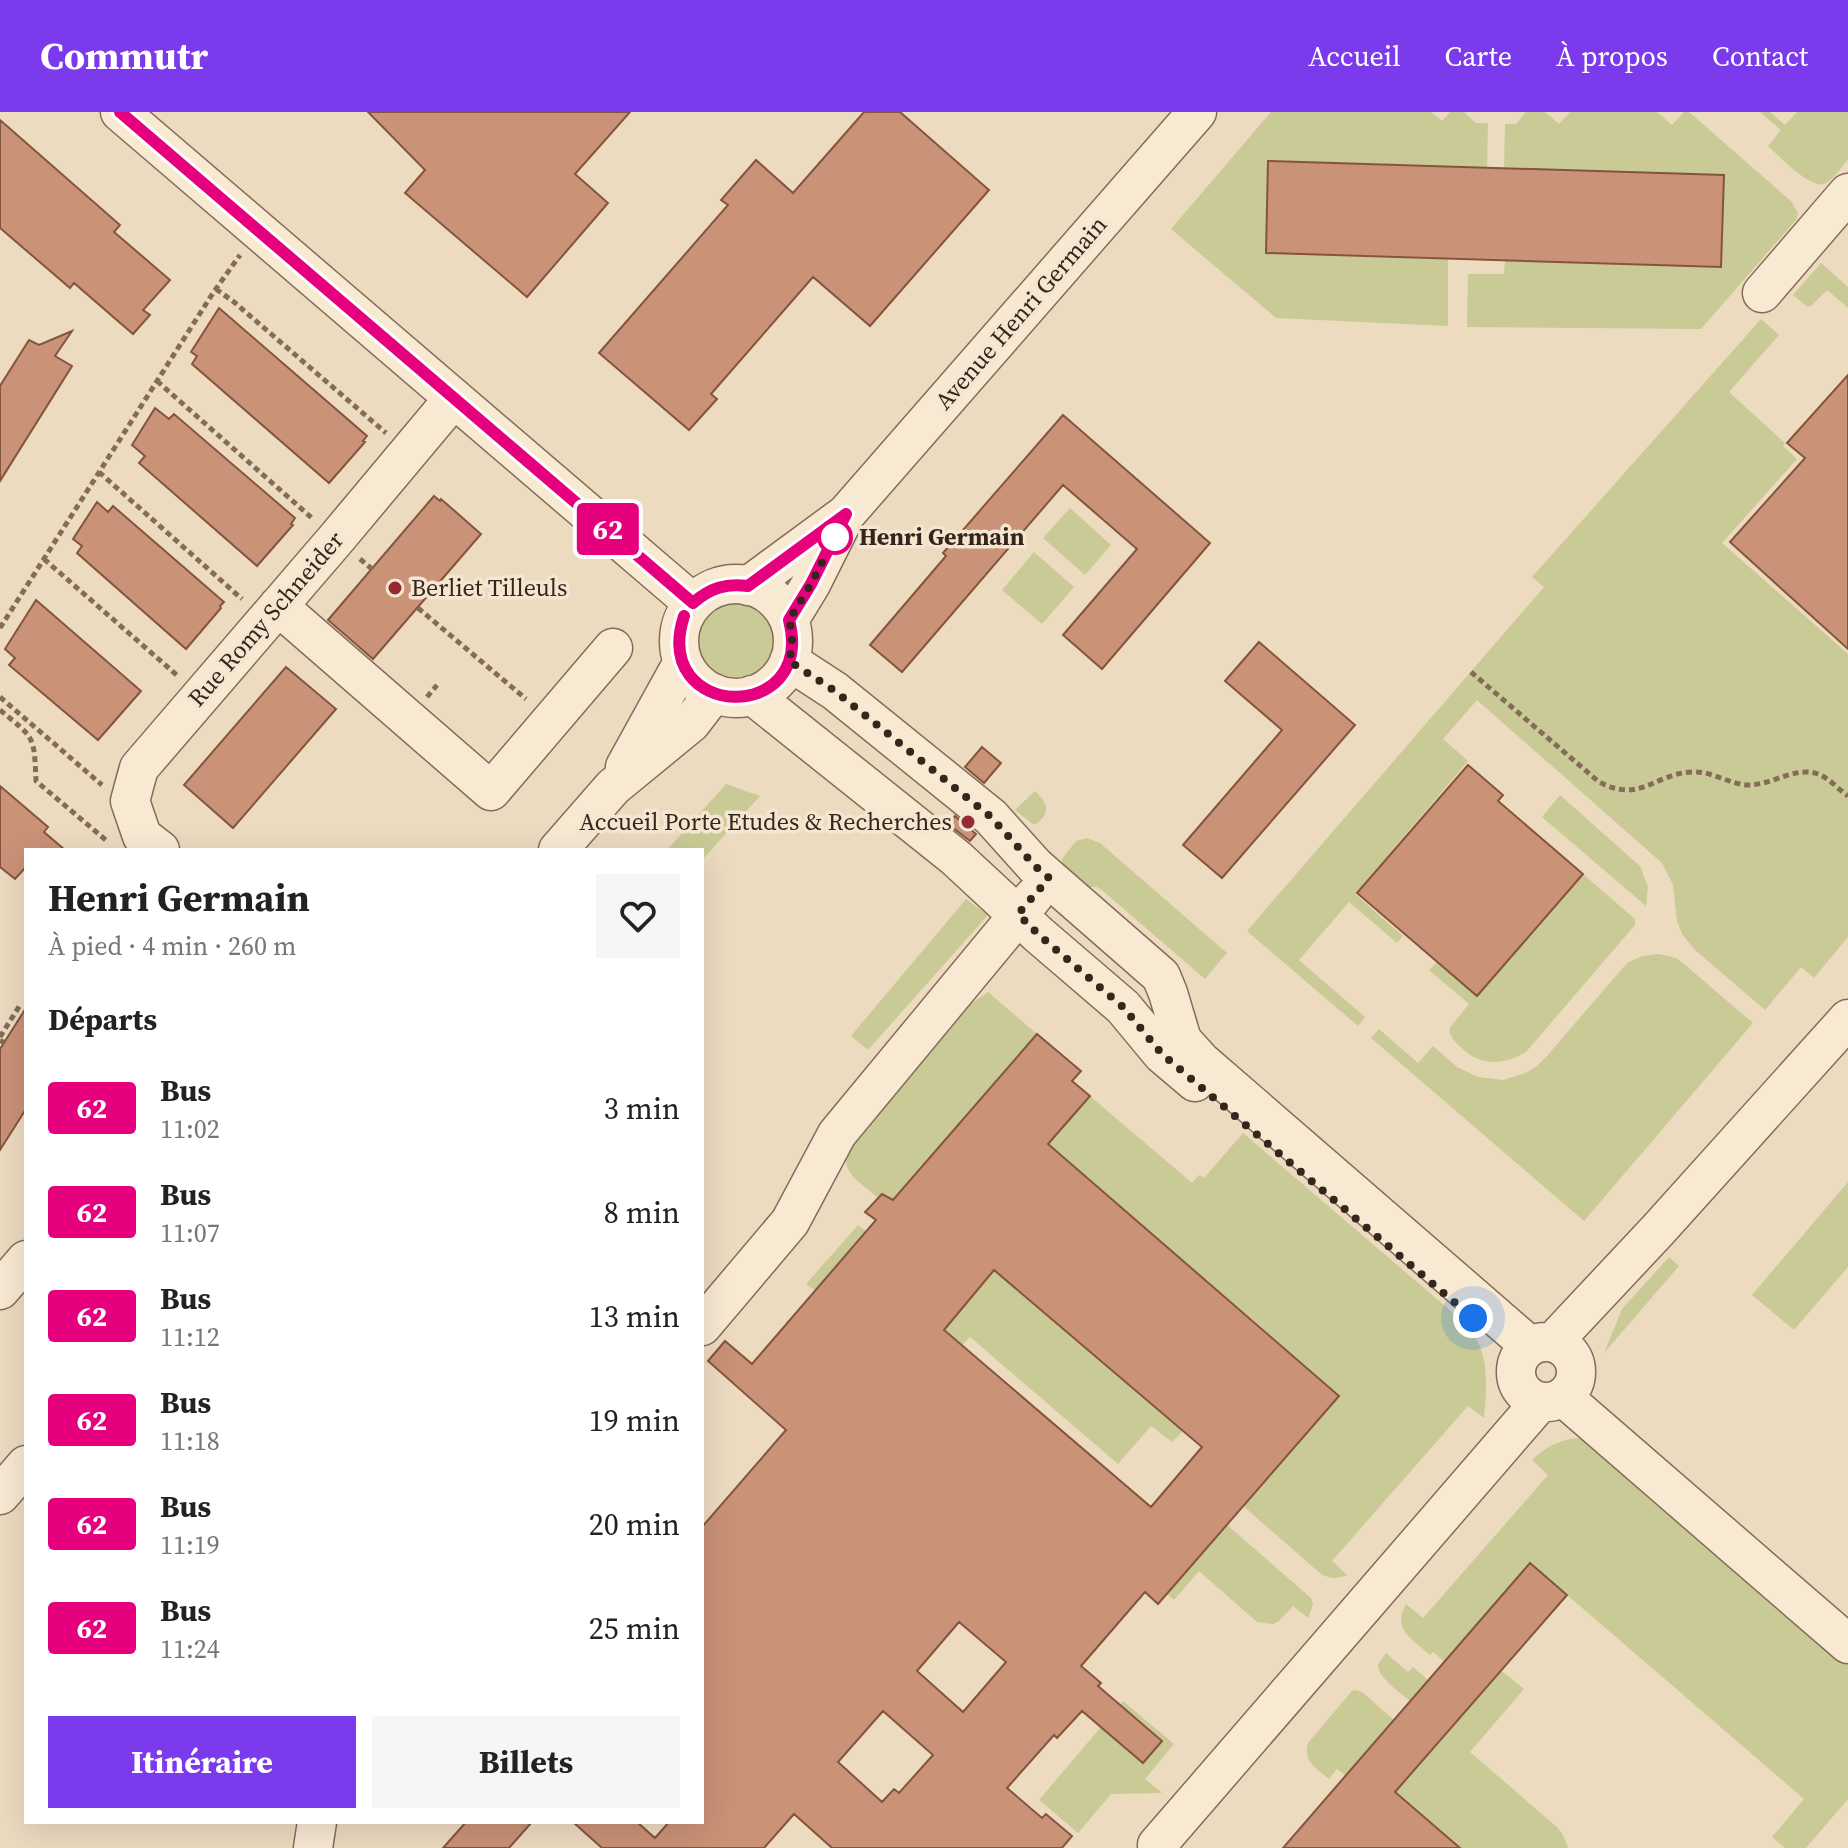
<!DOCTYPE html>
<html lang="fr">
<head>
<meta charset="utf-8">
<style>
	body { margin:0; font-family:"Source Serif 4",serif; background:#f6f6f6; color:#222; height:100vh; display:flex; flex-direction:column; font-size:30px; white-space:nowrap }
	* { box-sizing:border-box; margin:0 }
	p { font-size:26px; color:#767676 }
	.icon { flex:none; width:44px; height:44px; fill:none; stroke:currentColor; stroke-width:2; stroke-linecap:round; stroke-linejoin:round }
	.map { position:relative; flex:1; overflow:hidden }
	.details { position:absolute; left:24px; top:736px; width:680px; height:976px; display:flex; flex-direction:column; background:#fff; border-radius:0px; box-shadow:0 8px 32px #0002 }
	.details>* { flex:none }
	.badge { padding:0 16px; border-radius:6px; font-size:28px; line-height:52px }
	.you { position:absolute; width:40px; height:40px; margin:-20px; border:6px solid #fff; border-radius:50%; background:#1a73e8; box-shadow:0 0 0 12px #1a73e833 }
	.map>.badge { position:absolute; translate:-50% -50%; box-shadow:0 0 0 4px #fff }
	h2 { padding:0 24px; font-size:30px; line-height:72px }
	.round { display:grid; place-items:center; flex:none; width:84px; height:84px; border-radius:0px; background:#f6f6f6 }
	.head { display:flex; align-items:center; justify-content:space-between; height:136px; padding:0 24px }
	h1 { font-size:38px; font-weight:700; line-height:60px }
	.primary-button { display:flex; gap:16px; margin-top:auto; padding:16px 24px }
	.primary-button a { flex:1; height:92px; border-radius:0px; background:#7c3aed; color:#fff; font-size:32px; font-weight:700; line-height:92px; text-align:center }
	.primary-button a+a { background:#f6f6f6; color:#222 }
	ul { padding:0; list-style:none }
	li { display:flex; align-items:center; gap:24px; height:104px; padding:0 24px }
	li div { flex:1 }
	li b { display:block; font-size:30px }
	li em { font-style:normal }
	li .badge { min-width:88px; font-weight:700; text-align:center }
	header { display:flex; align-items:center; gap:48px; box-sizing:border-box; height:112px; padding:0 40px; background:#7c3aed; color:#fff }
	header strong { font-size:38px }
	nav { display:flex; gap:44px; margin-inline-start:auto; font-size:28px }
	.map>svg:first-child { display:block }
	.green { fill:#c9ca95 }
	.building { fill:#ca9277; stroke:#84543f; stroke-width:2; fill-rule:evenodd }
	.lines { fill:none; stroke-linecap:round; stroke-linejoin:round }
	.minor-casing { stroke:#856c59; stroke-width:41 }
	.path { stroke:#856c59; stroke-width:5; stroke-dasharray:6 4; stroke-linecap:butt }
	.minor { stroke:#f8e9d3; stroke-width:38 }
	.line-casing { stroke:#fff; stroke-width:18 }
	.line { stroke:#e6007e; stroke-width:12 }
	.walk { stroke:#35261d; stroke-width:8; stroke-dasharray:0 14.4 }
	.stop-dot { fill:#fff; stroke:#e6007e; stroke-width:4 }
	.poi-dot { fill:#932a35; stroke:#f4e6d0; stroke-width:3 }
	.labels { text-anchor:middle; stroke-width:7; stroke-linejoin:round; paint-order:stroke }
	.street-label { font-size:24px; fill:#35261d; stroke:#f4e6d0 }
	.stop-label { font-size:24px; font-weight:bold; fill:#35261d; stroke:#f4e6d0; text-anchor:start }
	.poi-label { font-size:24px; fill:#35261d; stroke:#f4e6d0; text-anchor:start }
</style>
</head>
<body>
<header>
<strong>Commutr</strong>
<nav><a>Accueil</a><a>Carte</a><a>À propos</a><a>Contact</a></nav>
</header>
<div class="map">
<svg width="1848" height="1736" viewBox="0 0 1848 1736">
	<rect width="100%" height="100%" fill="#eddbc0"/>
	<!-- green -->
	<path class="green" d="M1271,0H1431L1442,9L1450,0H1464L1476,11H1488L1487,56L1268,50L1266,141L1448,147V214L1276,206L1171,117Z
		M1526,0H1545L1559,12L1570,0H1657L1672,13L1684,0H1689L1791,89L1798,101L1796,108L1701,217L1467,215L1468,162H1504L1505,149L1721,155L1724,63L1504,57L1505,12H1516Z
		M1760,0H1770L1785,13L1797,0H1848V47C1842,55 1834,67 1826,71C1811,79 1779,44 1768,34L1781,18Z
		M1821,151L1848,175V196L1827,178L1812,193L1808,195L1793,183Z
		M1761,207L1779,223L1729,280L1785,331L1783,334L1797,347L1722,431L1848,542V825L1814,866L1801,855L1765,898L1694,837L1682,822L1677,809L1673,773L1662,751L1477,588L1443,627L1468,649L1355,782L1403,824L1397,831L1349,790L1299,848L1365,905L1358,914L1247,819L1544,475L1532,465Z
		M1070,396L1111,433L1085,463L1043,426Z
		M1034,440L1074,475L1042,512L1002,478Z
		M696 530a41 41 0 1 1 82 0a41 41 0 1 1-82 0Z
		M726,672L760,684L702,748V738H667Z
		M1035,679C1048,691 1052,702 1034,713L1015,698Z
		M1560,683L1640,754L1648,775L1646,794L1542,705Z
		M1087,726L1100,731L1227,841L1205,867L1103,779L1097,775H1087L1062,753V747L1076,729Z
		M1583,762L1635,807V813L1526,940C1506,952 1483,955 1464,938C1456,931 1451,927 1449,917L1469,892L1429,858L1437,850L1477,884Z
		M966,787L988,803L868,938L851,924Z
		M1659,842L1676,846L1684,852L1753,911L1584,1109L1371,926L1379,917L1418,951L1433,934L1457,955L1478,965L1503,968L1526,961L1537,954L1546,945L1627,851L1642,844Z
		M988,880L1037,922L893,1088L882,1081L878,1086C863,1072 838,1060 848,1037L961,898Z
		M1090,984L1192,1071L1199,1063L1204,1066L1243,1021L1459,1206C1464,1212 1471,1218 1475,1225C1490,1248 1486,1281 1484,1306L1468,1294L1332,1449L1347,1463C1337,1467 1331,1467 1321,1462L1243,1394L1338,1284L1250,1240L1267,1220L1026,1013L1040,995L1063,1015Z
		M1848,1070V1155L1794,1218L1752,1183Z
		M858,1113L866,1119L815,1178L806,1172Z
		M963,1132L1183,1319L1172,1330L1151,1314L1118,1352L970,1225L962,1233L912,1191Z
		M1669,1145L1679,1154L1604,1241L1622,1197Z
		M1578,1326L1589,1328L1848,1542V1687L1806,1736H1785L1772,1725L1804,1687L1530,1451L1445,1550L1433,1540L1430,1543C1414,1528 1391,1517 1406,1492L1423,1506L1548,1363L1532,1348C1546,1335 1558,1328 1578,1326Z
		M1227,1413L1311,1486L1313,1493L1308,1506L1293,1494L1279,1509L1273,1512L1257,1510L1199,1459L1174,1488L1167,1482Z
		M1386,1541L1408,1560L1413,1555L1428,1568L1410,1589C1402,1582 1377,1565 1378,1553C1379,1550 1384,1544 1386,1541Z
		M1501,1558L1524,1577L1470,1640L1558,1716L1563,1723L1568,1736H1460L1395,1680Z
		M1354,1578L1362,1580L1394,1608L1346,1664L1337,1657L1329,1667C1317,1657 1302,1649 1308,1631L1351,1580Z
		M1123,1589L1174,1632L1145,1667L1162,1681L1111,1682L1078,1721L1039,1688Z"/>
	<!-- building -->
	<path class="building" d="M368,0H630L575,62L608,91L527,185L405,81L425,58Z
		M864,0H900L989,78L870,214L813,165L711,282L717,287L689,318L599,241L728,93L721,88L756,48L793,81Z
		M0,8L120,113L114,120L170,168L143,198L150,203L133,222L74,171L70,176L0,116Z
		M1268,49L1724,63L1721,155L1266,141Z
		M219,196L367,324L363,329L365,330L329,371L192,252L197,244L191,240Z
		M72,219L55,244L72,254L0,369V274L29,228L39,233Z
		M1848,263V537L1730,430L1805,346L1787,331Z
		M155,296L169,307L174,302L295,406L291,412L293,413L257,454L139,351L145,344L132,333Z
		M1063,303L1210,431L1102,557L1063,523L1137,437L1063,373L902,560L870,533L946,444L943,441Z
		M434,384L440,389L441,387L481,422L373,547L328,508Z
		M97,390L108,400L113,394L224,490L220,494L221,496L186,537L77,441L82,434L73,427Z
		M36,488L141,579L98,628L9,553L15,546L5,537Z
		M1259,530L1355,613L1222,766L1183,733L1282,618L1225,569Z
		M286,555L336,597L233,716L184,673Z
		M982,635L1001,651L984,671L965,655Z
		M1468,653L1503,683L1498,689L1583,762L1477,884L1357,781Z
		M0,674L48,715L44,720L65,738H26V755L15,767L0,755Z
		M955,704L976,722L970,729L948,712Z
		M26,896V997L0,1038V937Z
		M1037,922L1081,959L1072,969L1090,984L1048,1032L1339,1284L1158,1492L1145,1480L1081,1554L1101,1571L1098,1574L1162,1629L1143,1651L1082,1599L1057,1626L1054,1623L1007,1676L1042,1706L1046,1702L1072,1724L1062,1736H832L794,1702L764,1736H602L573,1710H637L655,1726L669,1710H702V1415L786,1318L708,1249L725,1229L752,1252L876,1108L865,1100L882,1082L893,1088ZM994,1158L1202,1335L1151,1395L944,1218ZM959,1510L1006,1550L963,1600L917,1559ZM883,1599L933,1643L899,1681L894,1677L882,1690L838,1650Z
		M1530,1451L1567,1483L1395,1680L1460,1736H1283Z
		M466,1710H532L509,1736H443Z"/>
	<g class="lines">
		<!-- minor casing -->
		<g class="minor-casing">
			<path id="minor" d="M120,0L693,491
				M1762,181L1848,81
				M679 529a57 57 0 1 1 114 0a57 57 0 1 1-114 0Z
				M748,474L846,402L1197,0
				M278,494L491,679L613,536
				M789,508L811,472L843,408
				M789,549L835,579L991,705L1035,754L1161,864L1168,881L1182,928L1201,949L1530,1234
				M752,583L956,746L1039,823L1123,895L1162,942L1195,970
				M625,655L683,550
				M160,738L142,724L130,689L139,656L336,427L454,286
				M558,738L613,675L691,611L714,581
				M0,1178L26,1148
				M702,1214L790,1110L837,1022L1034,784
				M1516 1260a30 30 0 1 1 60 0a30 30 0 1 1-60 0Z
				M1553,1230L1658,1118L1848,907
				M1563,1285L1848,1532
				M0,1383L26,1353
				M1157,1733L1540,1290
				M313,1736L317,1710"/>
		</g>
		<!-- path -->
		<path class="path" d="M216,177L234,190L386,321
			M157,269L313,407
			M99,360L242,487
			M44,447L179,565
			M360,447L372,457
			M418,496L526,587
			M0,516L213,181L240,143
			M1471,560L1599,670C1642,692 1654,661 1693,660C1710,659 1724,669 1740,672C1767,678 1792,653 1818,662C1829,666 1838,677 1848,684
			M0,585L102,673
			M427,585L437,573
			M0,598C35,627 34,623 36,669L107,729
			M0,925L20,893
			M0,929L4,930"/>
		<!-- minor -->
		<use href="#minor" class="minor"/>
	</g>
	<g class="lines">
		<!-- line casing -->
		<g class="line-casing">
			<path id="line" d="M120,0L693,491C710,476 726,471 748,474L846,402L811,472L789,508C816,613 650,609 684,504"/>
		</g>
		<!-- line -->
		<use href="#line" class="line"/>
		<!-- walk -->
		<path class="walk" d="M835,425L811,472L789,508C793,523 793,534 789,549L835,579L991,705L1035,754L1049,766L1018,802L1039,823L1123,895L1162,942L1473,1206"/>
	</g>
	<!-- markers -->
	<circle class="stop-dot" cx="835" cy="425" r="16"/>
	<g class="poi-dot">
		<circle cx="395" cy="476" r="8"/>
		<circle cx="968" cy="710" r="8"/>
	</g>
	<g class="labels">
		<!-- street labels -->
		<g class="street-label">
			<text transform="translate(1021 201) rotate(-49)" y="8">Avenue Henri Germain</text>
			<text transform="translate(266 507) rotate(-49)" y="8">Rue Romy Schneider</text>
		</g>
		<!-- stop labels -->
		<g class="stop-label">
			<text x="859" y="433">Henri Germain</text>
		</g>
		<!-- poi labels -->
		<g class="poi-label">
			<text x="411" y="484">Berliet Tilleuls</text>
			<text x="952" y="718" text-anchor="end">Accueil Porte Etudes &amp; Recherches</text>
		</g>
	</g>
</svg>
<div class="you" style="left:1473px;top:1206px"></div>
<b class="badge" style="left:608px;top:417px;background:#e6007e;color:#fff">62</b>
<section class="details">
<div class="head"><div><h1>Henri Germain</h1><p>À pied · 4 min · 260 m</p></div><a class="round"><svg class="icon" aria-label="heart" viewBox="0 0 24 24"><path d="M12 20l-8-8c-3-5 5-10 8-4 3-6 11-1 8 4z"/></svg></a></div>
<h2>Départs</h2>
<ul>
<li><span class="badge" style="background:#e6007e;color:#fff">62</span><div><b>Bus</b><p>11:02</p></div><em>3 min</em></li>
<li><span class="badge" style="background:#e6007e;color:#fff">62</span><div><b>Bus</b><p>11:07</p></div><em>8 min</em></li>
<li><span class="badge" style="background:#e6007e;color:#fff">62</span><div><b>Bus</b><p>11:12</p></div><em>13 min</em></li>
<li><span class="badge" style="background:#e6007e;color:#fff">62</span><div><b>Bus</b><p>11:18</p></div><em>19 min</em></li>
<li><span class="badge" style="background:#e6007e;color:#fff">62</span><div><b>Bus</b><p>11:19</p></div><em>20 min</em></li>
<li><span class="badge" style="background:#e6007e;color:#fff">62</span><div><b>Bus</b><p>11:24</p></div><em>25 min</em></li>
</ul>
<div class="primary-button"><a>Itinéraire</a><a>Billets</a></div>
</section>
</div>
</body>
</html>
